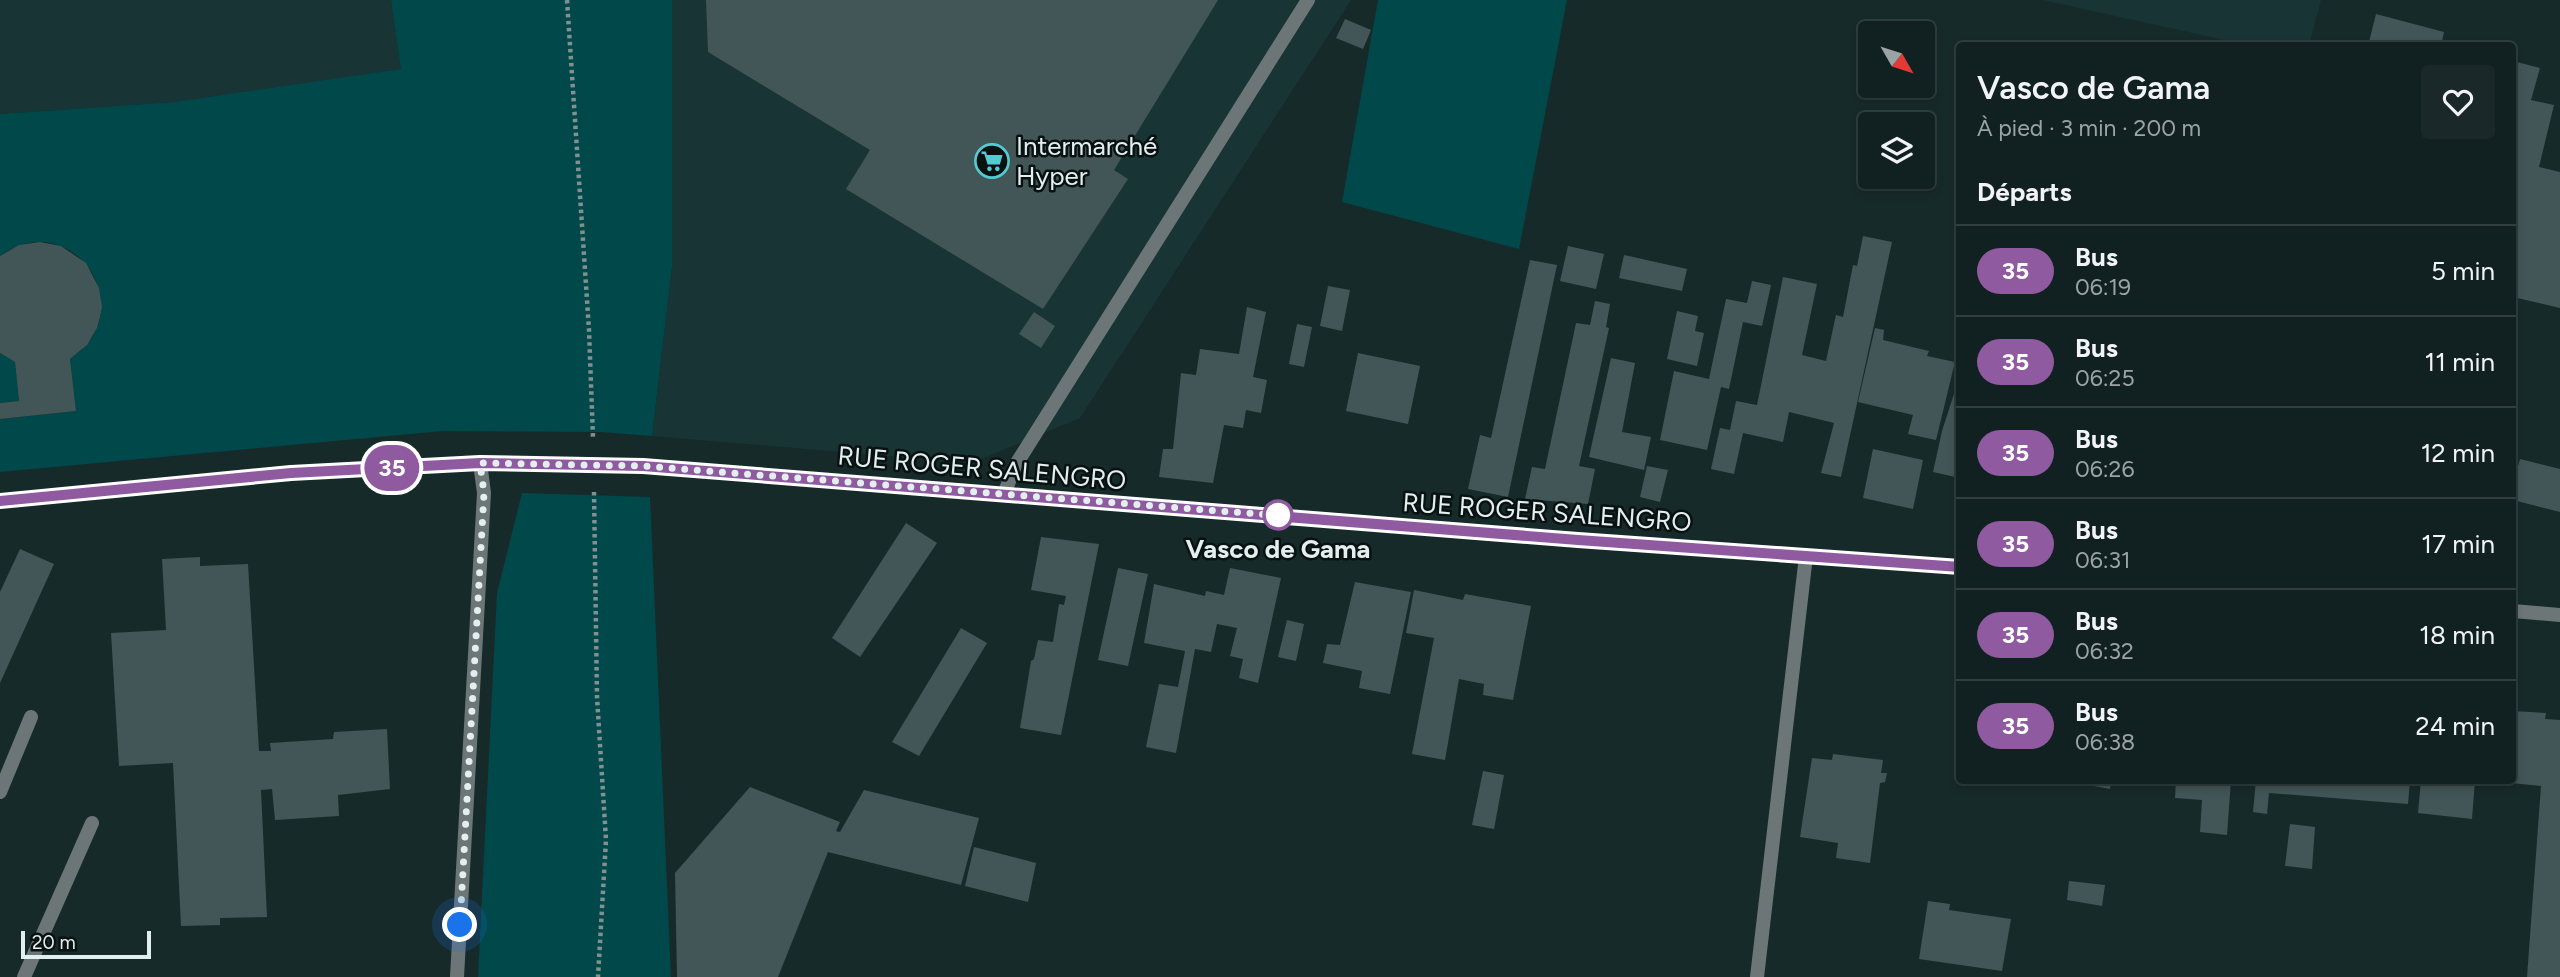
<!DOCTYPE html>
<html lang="fr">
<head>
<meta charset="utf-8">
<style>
	body { margin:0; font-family:Figtree,sans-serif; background:#1a2829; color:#f1f3f6; height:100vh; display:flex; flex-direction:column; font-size:26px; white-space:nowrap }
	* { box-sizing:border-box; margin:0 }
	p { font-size:23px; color:#9ca3a5 }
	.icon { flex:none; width:38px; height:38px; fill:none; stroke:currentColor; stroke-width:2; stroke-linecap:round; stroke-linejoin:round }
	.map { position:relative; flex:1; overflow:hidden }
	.sheet { position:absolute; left:1956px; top:42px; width:560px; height:742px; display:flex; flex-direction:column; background:#112020; border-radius:7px; box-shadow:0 4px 10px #0003,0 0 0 2px #303e3e }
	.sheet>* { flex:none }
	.badge { padding:0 14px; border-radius:23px; font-size:24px; line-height:46px }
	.needle { width:46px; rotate:129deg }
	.controls { position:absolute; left:1858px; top:21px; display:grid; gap:14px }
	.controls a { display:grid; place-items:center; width:77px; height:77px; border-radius:7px; background:#112020; box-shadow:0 4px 10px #0003,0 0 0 2px #303e3e; font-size:35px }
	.scale { position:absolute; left:21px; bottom:18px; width:130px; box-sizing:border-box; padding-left:7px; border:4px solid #e3efef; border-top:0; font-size:19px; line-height:24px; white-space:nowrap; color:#e3efef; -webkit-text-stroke:5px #091111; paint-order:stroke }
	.you { position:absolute; width:35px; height:35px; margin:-18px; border:5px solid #fff; border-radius:50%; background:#1a73e8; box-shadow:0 0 0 10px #1a73e833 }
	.map>.badge { position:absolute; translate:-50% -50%; box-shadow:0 0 0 4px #fff }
	h2 { padding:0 21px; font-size:26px; line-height:63px }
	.round { display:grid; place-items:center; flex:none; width:74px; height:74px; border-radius:7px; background:#1a2829 }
	.summary { display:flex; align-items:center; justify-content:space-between; height:119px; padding:0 21px }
	h1 { font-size:33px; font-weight:600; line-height:52px }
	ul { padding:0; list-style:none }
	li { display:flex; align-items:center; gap:21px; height:91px; padding:0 21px; border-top:2px solid #303e3e }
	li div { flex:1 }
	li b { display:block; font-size:26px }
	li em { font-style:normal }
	li .badge { min-width:77px; font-weight:700; text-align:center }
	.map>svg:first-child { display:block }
	.built { fill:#183435 }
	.green { fill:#00484a }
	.building { fill:#425657 }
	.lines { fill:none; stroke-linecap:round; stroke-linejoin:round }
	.path { stroke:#819090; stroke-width:4.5; stroke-dasharray:3.5 3.5; stroke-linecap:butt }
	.lane { stroke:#6d7676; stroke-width:14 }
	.street { stroke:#6d7676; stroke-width:14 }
	.line-casing { stroke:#fff; stroke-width:16 }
	.line { stroke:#8f5aa0; stroke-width:10 }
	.walk { stroke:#e3efef; stroke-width:7; stroke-dasharray:0 12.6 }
	.stop-dot { fill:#fff; stroke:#8f5aa0; stroke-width:3.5 }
	.labels { text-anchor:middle; stroke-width:5; stroke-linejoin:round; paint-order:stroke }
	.poi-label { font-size:26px; fill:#e3efef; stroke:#091111; text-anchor:start }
	.street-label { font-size:26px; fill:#e3efef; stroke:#091111 }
	.stop-label { font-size:26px; font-weight:bold; fill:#e3efef; stroke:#091111 }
</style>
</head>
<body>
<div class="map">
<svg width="2560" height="977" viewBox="0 0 2560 977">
	<rect width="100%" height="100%" fill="#172a2a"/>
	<!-- built -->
	<path class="built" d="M0,0H391L402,69L174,102L0,114Z
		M672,0H1351L1080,418L972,463L652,436L672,267Z
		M2043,0H2321L2309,45L2251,46Z"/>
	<!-- green -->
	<path class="green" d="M391,0H672V267L652,436L601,432L443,431L0,472V408L1,419L76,411L70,359C144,310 72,204 0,256V114L174,102L401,69Z
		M1378,0H1567L1519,249L1342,202Z
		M0,353L15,362L19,401L0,403Z
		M522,493L650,497L671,977H478L497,593Z"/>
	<!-- building -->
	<path class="building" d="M706,0H1218L1114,170L1128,179L1043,309L846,189L870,150L708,52Z
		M2376,14L2444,32L2441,46H2368Z
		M1345,19L1371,30L1363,49L1336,38Z
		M2513,61L2540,68L2531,100L2554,105L2539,167L2560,172V308L2513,297Z
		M1863,236L1892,242L1841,477L1821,473L1834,423L1789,412L1783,442L1743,433L1734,474L1711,469L1720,428L1730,430L1736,401L1757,405L1783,277L1817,284L1802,355L1826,361L1836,315L1843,317L1853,265L1857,266Z
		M40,242L61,246L86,263L99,288L102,307L100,317L97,328L87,345L70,359L76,411L0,419V403L19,401L15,362L0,353V256L19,245Z
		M1568,246L1604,254L1596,289L1560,281Z
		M1624,255L1687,269L1682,291L1619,278Z
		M1530,260L1557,265L1508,497L1468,489L1480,435L1491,438Z
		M1752,281L1771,285L1762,326L1743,322L1729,389L1721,387L1707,450L1660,440L1674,371L1709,379L1726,299L1747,303Z
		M1328,286L1350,290L1342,331L1320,326Z
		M1595,301L1610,304L1606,327L1609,328L1579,466L1595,469L1588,504L1525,499L1532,467L1545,469L1576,323L1590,325Z
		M1247,307L1266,312L1253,377L1267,380L1261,413L1246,410L1243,428L1224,425L1213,483L1159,477L1163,449H1173L1181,373L1196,375L1200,349L1239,354Z
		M1677,311L1698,316L1695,331L1704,333L1697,366L1667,359Z
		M1034,312L1055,326L1041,348L1019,334Z
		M1297,324L1312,327L1304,367L1289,364Z
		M1875,328L1884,330L1883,340L1929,351L1927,356L1955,362L1936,440L1908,434L1913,415L1858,402Z
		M1358,353L1420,366L1408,424L1346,411Z
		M1611,358L1635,363L1622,432L1651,437L1644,470L1589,457Z
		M1960,375V478L1933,472L1942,431Z
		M1873,449L1923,460L1913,509L1863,498Z
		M2520,459L2560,469V512L2513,500V483Z
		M1647,466L1668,470L1660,502L1640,497Z
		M906,523L937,543L860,657L832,638Z
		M1041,537L1099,544L1061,735L1020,728L1031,661L1034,659L1038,640L1053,642L1059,604L1064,605L1066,596L1031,590Z
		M20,549L54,564L0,683V592Z
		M200,557V566L248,564L259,751H271L270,743L333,739L334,732L387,729L390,789L338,795L339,816L275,820L272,789L261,790L267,917L220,918V925L181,926L173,763L119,766L111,633L166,630L162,559Z
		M1118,568L1148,574L1128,666L1098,660Z
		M1230,568L1281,578L1258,683L1239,678L1243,659L1230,656L1237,628L1217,624L1211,652L1195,649L1176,753L1146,747L1159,684L1178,687L1185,651L1144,643L1154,584L1205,596L1206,591L1224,595Z
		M1355,582L1411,592L1390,694L1359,688L1362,671L1323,663L1327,644L1340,645Z
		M1414,590L1463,600L1465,594L1531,606L1513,700L1483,695L1484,684L1459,679L1445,760L1412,754L1434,638L1406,633Z
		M1287,620L1304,624L1296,661L1278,657Z
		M961,628L987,643L919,756L892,742Z
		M2513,711L2546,713L2545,719L2560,720V977H2527L2541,786L2501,782L2502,780H2513Z
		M1958,721H1960V743L1956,742Z
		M1833,754L1883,760L1881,773H1887L1885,782L1880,783L1870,863L1836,858L1838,843L1800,837L1812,758L1832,760Z
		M1483,771L1504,775L1494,829L1472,825Z
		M2078,780H2111L2110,789L2078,783Z
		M2176,780H2231L2227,835L2200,832L2202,800L2175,798Z
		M2256,780H2410L2408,804L2269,793L2267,814L2253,812Z
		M2421,780H2475L2472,819L2418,813Z
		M750,787L840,822L836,831L840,832L864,790L979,818L961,885L828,852L778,977H677L675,873Z
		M2290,824L2315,827L2312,869L2285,866Z
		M974,847L1036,863L1028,902L965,886Z
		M2069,881L2105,885L2102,906L2067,900Z
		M1928,901L1950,904L1949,910L2011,919L2002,971L1919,959Z"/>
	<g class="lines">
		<!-- path -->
		<path class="path" d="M567,0L589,330L593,438
			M594,492L597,697L606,840L598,977"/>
		<!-- lane -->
		<path class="lane" d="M0,792L31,717
			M24,977L92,823
			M457,977L484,493L480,463
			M1757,977L1806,556"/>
		<!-- street -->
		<path class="street" d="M1004,494L1015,466L1308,0
			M0,501L291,473L480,463L643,466L1579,540L1960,567
			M2513,611L2560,615"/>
	</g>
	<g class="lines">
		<!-- line casing -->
		<g class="line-casing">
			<path id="line" d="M0,501L291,473L480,463L643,466L1578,540L1960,567"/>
		</g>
		<!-- line -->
		<use href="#line" class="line"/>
		<!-- walk -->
		<path class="walk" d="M460,925L484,493L480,463L643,466L1284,516L1278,515"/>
	</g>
	<!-- icons -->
	<defs>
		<g id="supermarket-ring" transform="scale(1.75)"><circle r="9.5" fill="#091111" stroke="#52ccd0" stroke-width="1.5"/><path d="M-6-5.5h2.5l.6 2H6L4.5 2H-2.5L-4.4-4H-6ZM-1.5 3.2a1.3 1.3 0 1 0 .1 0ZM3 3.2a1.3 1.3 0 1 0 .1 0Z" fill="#52ccd0"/></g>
	</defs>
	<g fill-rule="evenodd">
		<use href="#supermarket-ring" x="992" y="161"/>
	</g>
	<!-- markers -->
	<circle class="stop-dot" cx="1278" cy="515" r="14"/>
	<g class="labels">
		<!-- poi labels -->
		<g class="poi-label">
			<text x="1016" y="155">Intermarché<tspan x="1016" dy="30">Hyper</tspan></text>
		</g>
		<!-- street labels -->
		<g class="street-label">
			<text transform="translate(982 468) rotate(5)" y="9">RUE ROGER SALENGRO</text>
			<text transform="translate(1547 512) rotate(4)" y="9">RUE ROGER SALENGRO</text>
		</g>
		<!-- stop labels -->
		<g class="stop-label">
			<text x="1278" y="558">Vasco de Gama</text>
		</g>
	</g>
</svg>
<div class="controls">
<a><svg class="needle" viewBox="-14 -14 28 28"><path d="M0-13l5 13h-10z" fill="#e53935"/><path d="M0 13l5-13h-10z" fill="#9ca3a5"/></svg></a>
<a><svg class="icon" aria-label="layers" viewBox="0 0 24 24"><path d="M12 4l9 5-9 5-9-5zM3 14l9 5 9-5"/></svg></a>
</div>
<div class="scale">20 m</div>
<div class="you" style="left:460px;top:925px"></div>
<b class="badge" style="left:392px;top:468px;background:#8f5aa0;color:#fff">35</b>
<section class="sheet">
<div class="summary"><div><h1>Vasco de Gama</h1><p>À pied · 3 min · 200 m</p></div><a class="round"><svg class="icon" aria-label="heart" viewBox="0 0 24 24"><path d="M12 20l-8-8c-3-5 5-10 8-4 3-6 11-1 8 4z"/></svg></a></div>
<h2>Départs</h2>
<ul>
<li><span class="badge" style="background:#8f5aa0;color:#fff">35</span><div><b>Bus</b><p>06:19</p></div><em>5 min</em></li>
<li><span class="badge" style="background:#8f5aa0;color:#fff">35</span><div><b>Bus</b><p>06:25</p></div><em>11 min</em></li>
<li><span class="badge" style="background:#8f5aa0;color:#fff">35</span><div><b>Bus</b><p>06:26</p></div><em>12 min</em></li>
<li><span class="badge" style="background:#8f5aa0;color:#fff">35</span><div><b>Bus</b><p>06:31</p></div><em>17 min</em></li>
<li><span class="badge" style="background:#8f5aa0;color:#fff">35</span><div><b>Bus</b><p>06:32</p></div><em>18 min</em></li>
<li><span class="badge" style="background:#8f5aa0;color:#fff">35</span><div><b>Bus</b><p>06:38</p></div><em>24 min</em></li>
</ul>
</section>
</div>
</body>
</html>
